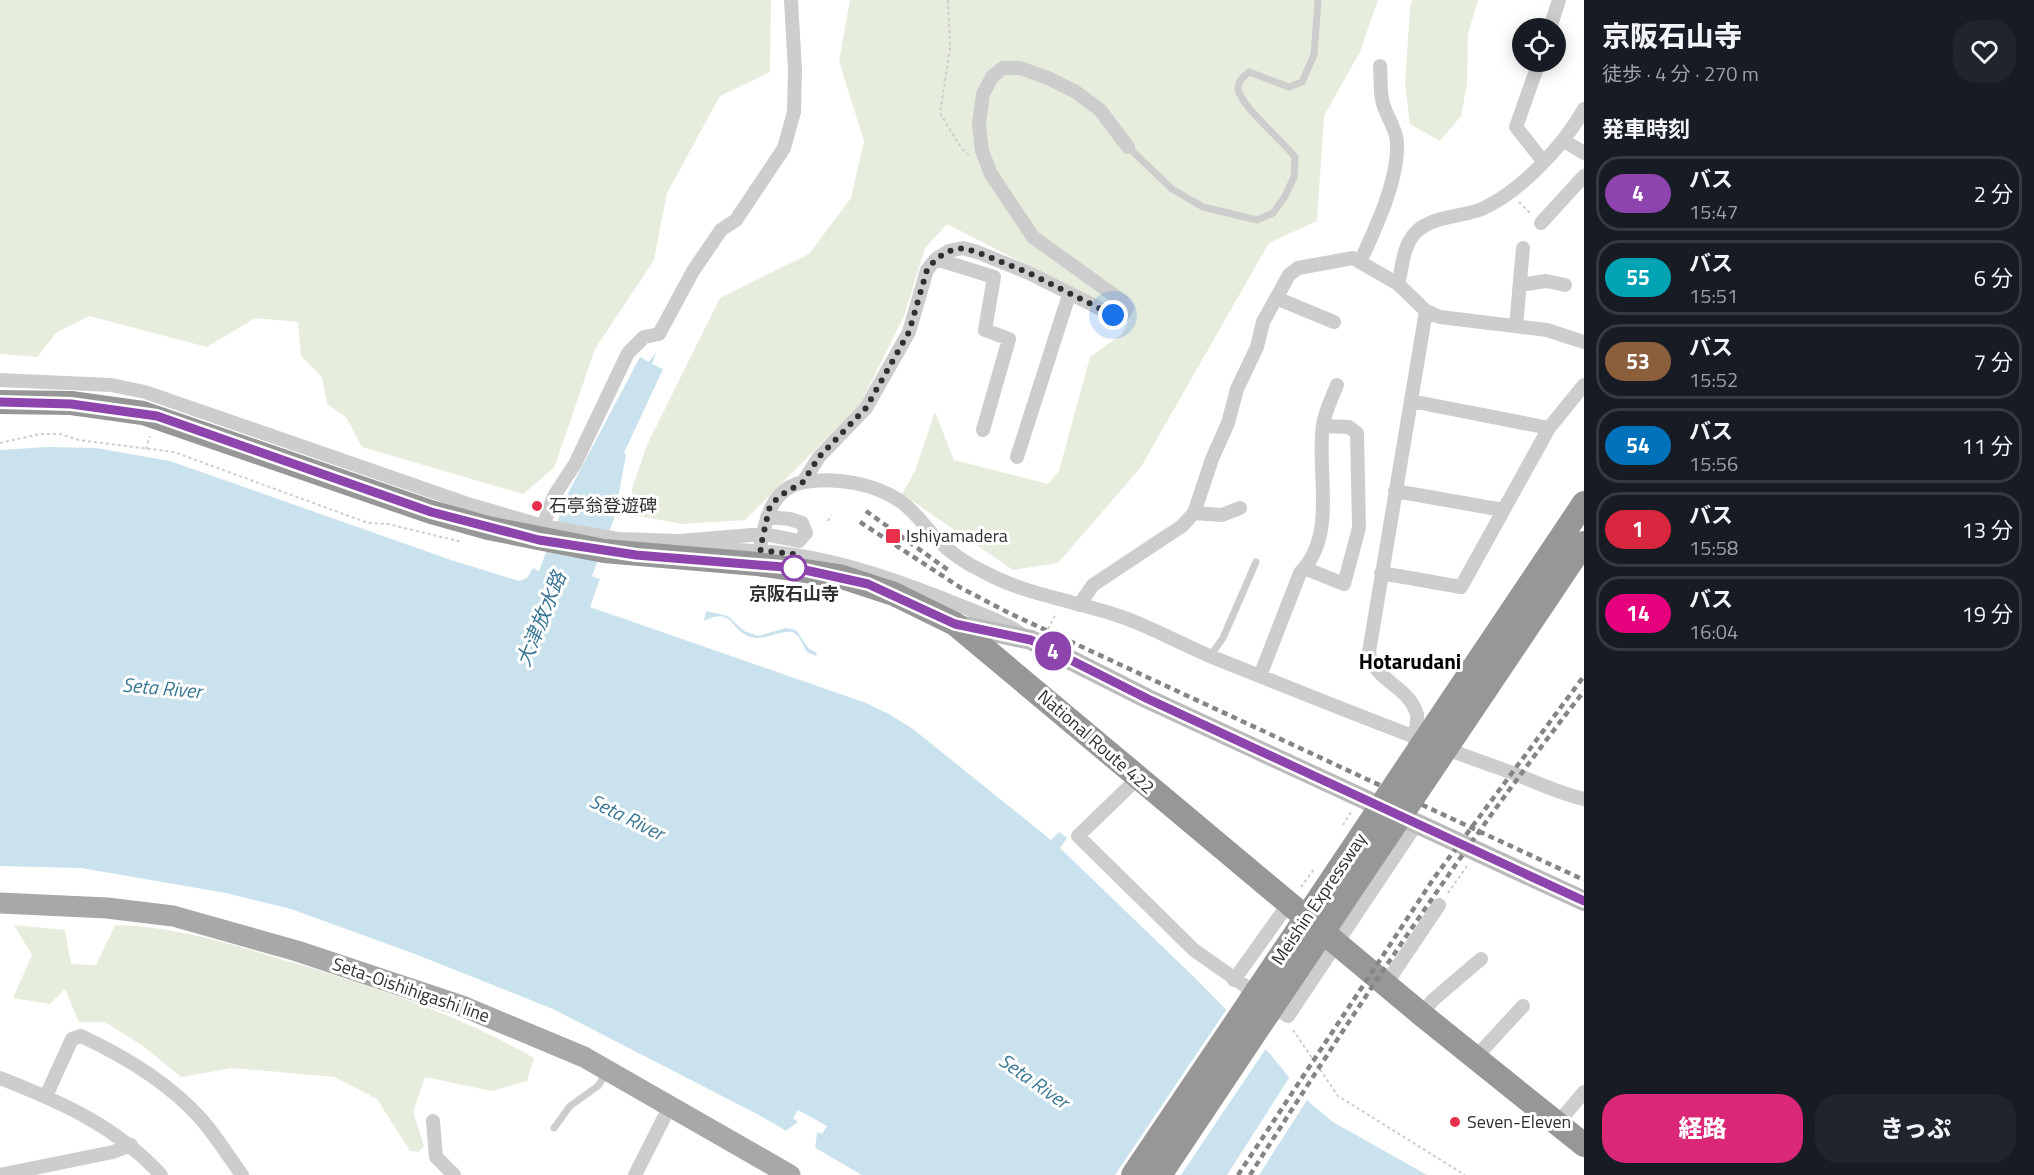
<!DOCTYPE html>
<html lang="ja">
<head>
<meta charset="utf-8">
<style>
	body { margin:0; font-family:"Titillium Web","Noto Sans JP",sans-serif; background:#20242c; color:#f1f3f6; height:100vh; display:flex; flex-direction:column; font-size:22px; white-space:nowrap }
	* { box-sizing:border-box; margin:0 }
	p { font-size:20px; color:#9ea1a6 }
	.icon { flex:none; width:33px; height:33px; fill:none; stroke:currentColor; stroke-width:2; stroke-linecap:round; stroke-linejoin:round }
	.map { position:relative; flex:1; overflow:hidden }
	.sheet { display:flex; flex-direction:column; background:#171b24; width:450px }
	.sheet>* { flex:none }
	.badge { padding:0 12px; border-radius:20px; font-size:21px; line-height:39px }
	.tools { position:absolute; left:1512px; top:18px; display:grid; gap:12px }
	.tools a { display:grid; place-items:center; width:54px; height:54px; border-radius:50%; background:#171b24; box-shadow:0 3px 15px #0003; font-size:30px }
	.you { position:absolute; width:30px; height:30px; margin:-15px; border:4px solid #fff; border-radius:50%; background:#1a73e8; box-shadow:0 0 0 9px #1a73e833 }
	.map>.badge { position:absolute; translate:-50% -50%; box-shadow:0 0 0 3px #fff }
	h2 { padding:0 18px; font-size:22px; line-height:54px }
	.round { display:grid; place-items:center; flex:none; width:63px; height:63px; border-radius:24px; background:#20242c }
	.headline { display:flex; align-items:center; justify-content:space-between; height:102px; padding:0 18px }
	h1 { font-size:28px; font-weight:800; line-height:45px }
	.button { display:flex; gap:12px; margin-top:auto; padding:12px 18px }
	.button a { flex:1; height:69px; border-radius:24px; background:#db2777; color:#fff; font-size:24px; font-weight:800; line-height:69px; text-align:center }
	.button a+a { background:#20242c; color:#f1f3f6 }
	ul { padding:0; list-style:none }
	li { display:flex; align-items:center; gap:18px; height:75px; margin:0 12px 9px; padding:0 6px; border:3px solid #363941; border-radius:24px }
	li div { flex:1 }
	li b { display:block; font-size:22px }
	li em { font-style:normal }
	li .badge { min-width:66px; font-weight:700; text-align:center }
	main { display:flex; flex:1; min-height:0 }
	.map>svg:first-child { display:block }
	.green { fill:#e7eddd }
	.water { fill:#c9e2ed }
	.pier { fill:#fff }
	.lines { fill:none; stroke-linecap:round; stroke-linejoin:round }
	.path { stroke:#cdcdcd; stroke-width:2; stroke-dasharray:3 3; stroke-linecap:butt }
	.lane { stroke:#cdcdcd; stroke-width:7 }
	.street { stroke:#cdcdcd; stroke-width:14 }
	.secondary { stroke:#bababa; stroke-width:20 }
	.primary { stroke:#a8a8a8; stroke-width:21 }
	.highway { stroke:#979797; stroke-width:24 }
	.rail { stroke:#858585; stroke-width:4.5; stroke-dasharray:6 4.5; stroke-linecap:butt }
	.highway-bridge { stroke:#979797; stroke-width:24 }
	.line-casing { stroke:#fff; stroke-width:14 }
	.line { stroke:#8e44ad; stroke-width:9 }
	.walk { stroke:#303030; stroke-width:6; stroke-dasharray:0 10.8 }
	.poi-dot { fill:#e8304a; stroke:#fff; stroke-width:2 }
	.stop-dot { fill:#fff; stroke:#8e44ad; stroke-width:3 }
	.labels { text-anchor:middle; stroke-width:6; stroke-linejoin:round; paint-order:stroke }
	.poi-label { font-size:18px; fill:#303030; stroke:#fff; text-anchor:start }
	.stop-label { font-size:18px; font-weight:bold; fill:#303030; stroke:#fff }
	.street-label { font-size:18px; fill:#303030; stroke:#fff }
	.water-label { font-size:20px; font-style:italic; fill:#3b7894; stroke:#fff }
	.quarter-label { font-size:21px; font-weight:bold; fill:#000; stroke:#fff }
</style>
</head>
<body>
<main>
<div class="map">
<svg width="1584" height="1175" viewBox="0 0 1584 1175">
	<rect width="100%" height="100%" fill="#fff"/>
	<!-- green -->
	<path class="green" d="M0,0H771L770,72L720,96L667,193L654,260L595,349L554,468L523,494L362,447L346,417L327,404L322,377L301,356L298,322L255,318L207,347L89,316L57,332L37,357L0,354Z
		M850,0H1378L1360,52L1324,116L1317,221L1269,243L1141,467L1058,563L1013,570L902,494L915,471L935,412L954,460L1048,484L1059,471L1090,357L1122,334L1130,318L947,224L925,248L904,316L860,405L745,520L682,524L634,515L632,489L647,445L720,298L809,254L851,198L864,141L839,61Z
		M1412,0H1478L1468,34L1467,84L1461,116L1440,141L1410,124L1405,84L1410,8Z
		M14,925L65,930L71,964L96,965L115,925C173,926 228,943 284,960C369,985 456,1013 534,1058L527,1081L492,1091L425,1077L413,1112L424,1146L419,1152L410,1151L377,1099L334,1077L233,1068L181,1077L143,1046L105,1022H79L65,989L50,1004L13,998L32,955Z"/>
	<!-- water -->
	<path class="water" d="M656,352L652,364L663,369L624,453L626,455L614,519L592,576L600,579L590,607L866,703L889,714L913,729L1051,840L1059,832L1067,838L1060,848L1195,978L1271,1055L1310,1103L1333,1122L1427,1175H862L759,1115L553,1009L415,954L291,909L226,893L81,868L0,866V450L47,447L96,448L170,461L451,560L519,581L527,578L533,568L539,571L568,493L640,357L649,362Z
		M706,611L728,616L744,631L758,636L786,628L796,630L809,649L817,653L816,656L807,652L799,637L793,632C779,630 765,641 751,637C729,631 734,606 704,621Z"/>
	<!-- pier -->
	<path class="pier" d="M1228,1007L1267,1047L1181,1175H1115Z
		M1291,1075L1309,1097L1259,1175H1227Z
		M798,1110L827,1126L822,1134L817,1132L815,1150L784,1132L798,1122L793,1118Z"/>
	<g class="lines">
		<!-- path -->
		<path class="path" d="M948,0L950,48L940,113L962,149L969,155
			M1519,202L1530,213
			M0,443L40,434H60L79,440L174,452L368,523L388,524L462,542
			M146,449L150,436
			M828,521L831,515
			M1048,629L1056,613
			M1343,825L1351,812
			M1301,887L1315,868
			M1448,893L1467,866
			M1293,1030L1338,1096L1465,1175"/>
		<!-- lane -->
		<path class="lane" d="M1128,147L1172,189L1203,207L1257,220L1273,213L1284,198L1294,177L1295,157C1284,142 1237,103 1238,87C1239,80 1243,77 1249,72L1289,87L1302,82L1314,55L1318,0
			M1210,656L1223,638L1256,562
			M554,1128L570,1106L598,1086L607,1072"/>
		<!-- street -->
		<path class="street" d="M1550,28L1559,0
			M1539,62L1516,127L1543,161
			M1563,140L1584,153
			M1541,223L1584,176
			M936,259L994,277L985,330L1009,339L983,430
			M1360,262C1375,229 1399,180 1397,142C1396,126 1384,114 1382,99C1380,89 1381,77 1380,66
			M1520,285L1546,281L1565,285
			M1276,298L1334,322
			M1426,311L1440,317L1547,330L1584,342
			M1516,326L1523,248
			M0,380L111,385L145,392L471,505L543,526L618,539L679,541L764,534L799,541L806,533L802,523L790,519L767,517
			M1411,401L1549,428
			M1017,457L1069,295
			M803,482L819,457L866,408L909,332L927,270L936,259L949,251L963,248L977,252L1029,273L1113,315H1123L1127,308L1122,301L1033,237L991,174L982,151L979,124L983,94L992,77L1003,68H1020L1048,78L1076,92L1100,110L1128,147
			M1395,491L1503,510
			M1194,513L1222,515L1240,508
			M541,532L554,496L575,464L628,353L644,337L659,334L693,271L721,230L736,220L784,148L794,112L795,70L791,0
			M703,550C794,547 861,566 944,599C969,610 997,618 1020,633
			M757,564C764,533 765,489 804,482C835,477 874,483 900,501C915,511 925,527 937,539C950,553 967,564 984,572C1028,596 1078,601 1125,618C1155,629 1183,645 1212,657C1308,695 1402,734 1499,768C1528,778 1554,792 1584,799
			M1304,568L1344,584L1359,528L1357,433L1349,427L1323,426
			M1381,573L1461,587L1549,428L1584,385
			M1079,605L1093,585L1182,526L1194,513L1212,459L1228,423L1237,389L1257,347L1263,322L1289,275L1298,268L1353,258L1398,284
			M1260,676L1300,573C1338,534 1316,473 1323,425C1325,411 1332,398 1337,385
			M1414,739C1415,732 1418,722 1417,715C1410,686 1373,681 1369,652L1426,311L1398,284C1403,266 1402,248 1415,233C1432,215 1463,218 1484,208C1521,191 1564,145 1584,109
			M1138,778L1078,836L1194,950L1288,1016L1417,823
			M1234,980L1289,903
			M1386,984L1439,905
			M1421,1014L1433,1000L1481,959
			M1475,1058L1523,1006
			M0,1078C61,1102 116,1126 161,1175
			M46,1096L72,1039L81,1036C124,1056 169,1083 201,1119C216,1136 229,1157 242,1175
			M433,1121L436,1157L454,1175
			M1557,1124L1584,1092
			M0,1175L113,1152L131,1145
			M635,1175L670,1106"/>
		<!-- secondary -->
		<path class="secondary" d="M955,624L1031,640L1148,699L1584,901"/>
		<!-- primary -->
		<path class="primary" d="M0,903L107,908L173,916L297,951L462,1006L584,1057L790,1175"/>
		<!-- highway -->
		<path class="highway" d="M0,402L71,403L143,413L431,512L488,528L604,551L757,564L839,576L894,594L955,624L1421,1014L1584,1145
			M1468,676L1584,503
			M1486,689L1584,543
			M1133,1175L1251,1000
			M1160,1175L1269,1012"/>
		<!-- rail -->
		<path class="rail" d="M866,511L948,570
			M860,522L961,588L1009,613L1584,880
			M1238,1175L1434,878L1584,676
			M1250,1175C1355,1010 1463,846 1584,691"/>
		<!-- highway-bridge -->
		<path class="highway-bridge" d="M1251,1000L1468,676
			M1269,1012L1486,689"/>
	</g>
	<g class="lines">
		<!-- line casing -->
		<g class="line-casing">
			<path id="line" d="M0,402L71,404L157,416L431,512L539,540L636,555L796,568L868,584L955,624L1031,640L1148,699L1584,901"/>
		</g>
		<!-- line -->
		<use href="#line" class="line"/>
		<!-- walk -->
		<path class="walk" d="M794,568L800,555L760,550L769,509L778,497L803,482L819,457L866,408L909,332L927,270L936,259L949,251L963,248L977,252L1029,273L1113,315"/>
	</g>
	<!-- markers -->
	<g class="poi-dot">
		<circle cx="537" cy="506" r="6"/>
		<rect x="885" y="528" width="16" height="16" rx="3"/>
		<circle cx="1455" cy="1122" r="6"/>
	</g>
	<circle class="stop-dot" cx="794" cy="568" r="12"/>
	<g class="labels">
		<!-- poi labels -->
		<g class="poi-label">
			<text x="549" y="512">石亭翁登遊碑</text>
			<text x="906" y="542">Ishiyamadera</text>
			<text x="1467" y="1128">Seven-Eleven</text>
		</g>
		<!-- stop labels -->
		<g class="stop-label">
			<text x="794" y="600">京阪石山寺</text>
		</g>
		<!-- street labels -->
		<g class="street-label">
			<text transform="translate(1096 742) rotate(41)" y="6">National Route 422</text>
			<text transform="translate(1319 899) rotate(-56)" y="6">Meishin Expressway</text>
			<text transform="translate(411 990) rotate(19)" y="6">Seta-Oishihigashi line</text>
		</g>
		<!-- water labels -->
		<g class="water-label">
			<text transform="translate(541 619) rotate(-68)" y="7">大津放水路</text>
			<text transform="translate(162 688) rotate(5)" y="7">Seta River</text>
			<text transform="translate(627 817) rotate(26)" y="7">Seta River</text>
			<text transform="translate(1034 1081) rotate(35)" y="7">Seta River</text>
		</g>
		<!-- quarter labels -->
		<g class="quarter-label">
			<text x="1410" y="669">Hotarudani</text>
		</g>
	</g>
</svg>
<div class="tools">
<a><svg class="icon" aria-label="locate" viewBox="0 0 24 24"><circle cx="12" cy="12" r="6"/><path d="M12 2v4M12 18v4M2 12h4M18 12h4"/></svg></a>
</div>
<div class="you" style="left:1113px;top:315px"></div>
<b class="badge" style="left:1053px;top:651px;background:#8e44ad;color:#fff">4</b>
</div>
<section class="sheet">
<div class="headline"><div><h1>京阪石山寺</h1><p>徒歩 · 4 分 · 270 m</p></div><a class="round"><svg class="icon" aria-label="heart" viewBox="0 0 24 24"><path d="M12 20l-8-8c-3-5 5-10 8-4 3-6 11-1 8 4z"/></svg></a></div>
<h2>発車時刻</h2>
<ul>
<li><span class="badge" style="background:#8e44ad;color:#fff">4</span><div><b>バス</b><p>15:47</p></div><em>2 分</em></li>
<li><span class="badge" style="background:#00a3b4;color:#fff">55</span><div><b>バス</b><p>15:51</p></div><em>6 分</em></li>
<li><span class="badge" style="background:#8b5e3c;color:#fff">53</span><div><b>バス</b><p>15:52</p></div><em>7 分</em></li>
<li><span class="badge" style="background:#0072bc;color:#fff">54</span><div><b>バス</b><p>15:56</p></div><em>11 分</em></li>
<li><span class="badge" style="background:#d7263d;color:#fff">1</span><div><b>バス</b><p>15:58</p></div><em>13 分</em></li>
<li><span class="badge" style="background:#e6007e;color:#fff">14</span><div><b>バス</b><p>16:04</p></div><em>19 分</em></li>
</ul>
<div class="button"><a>経路</a><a>きっぷ</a></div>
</section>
</main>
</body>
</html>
